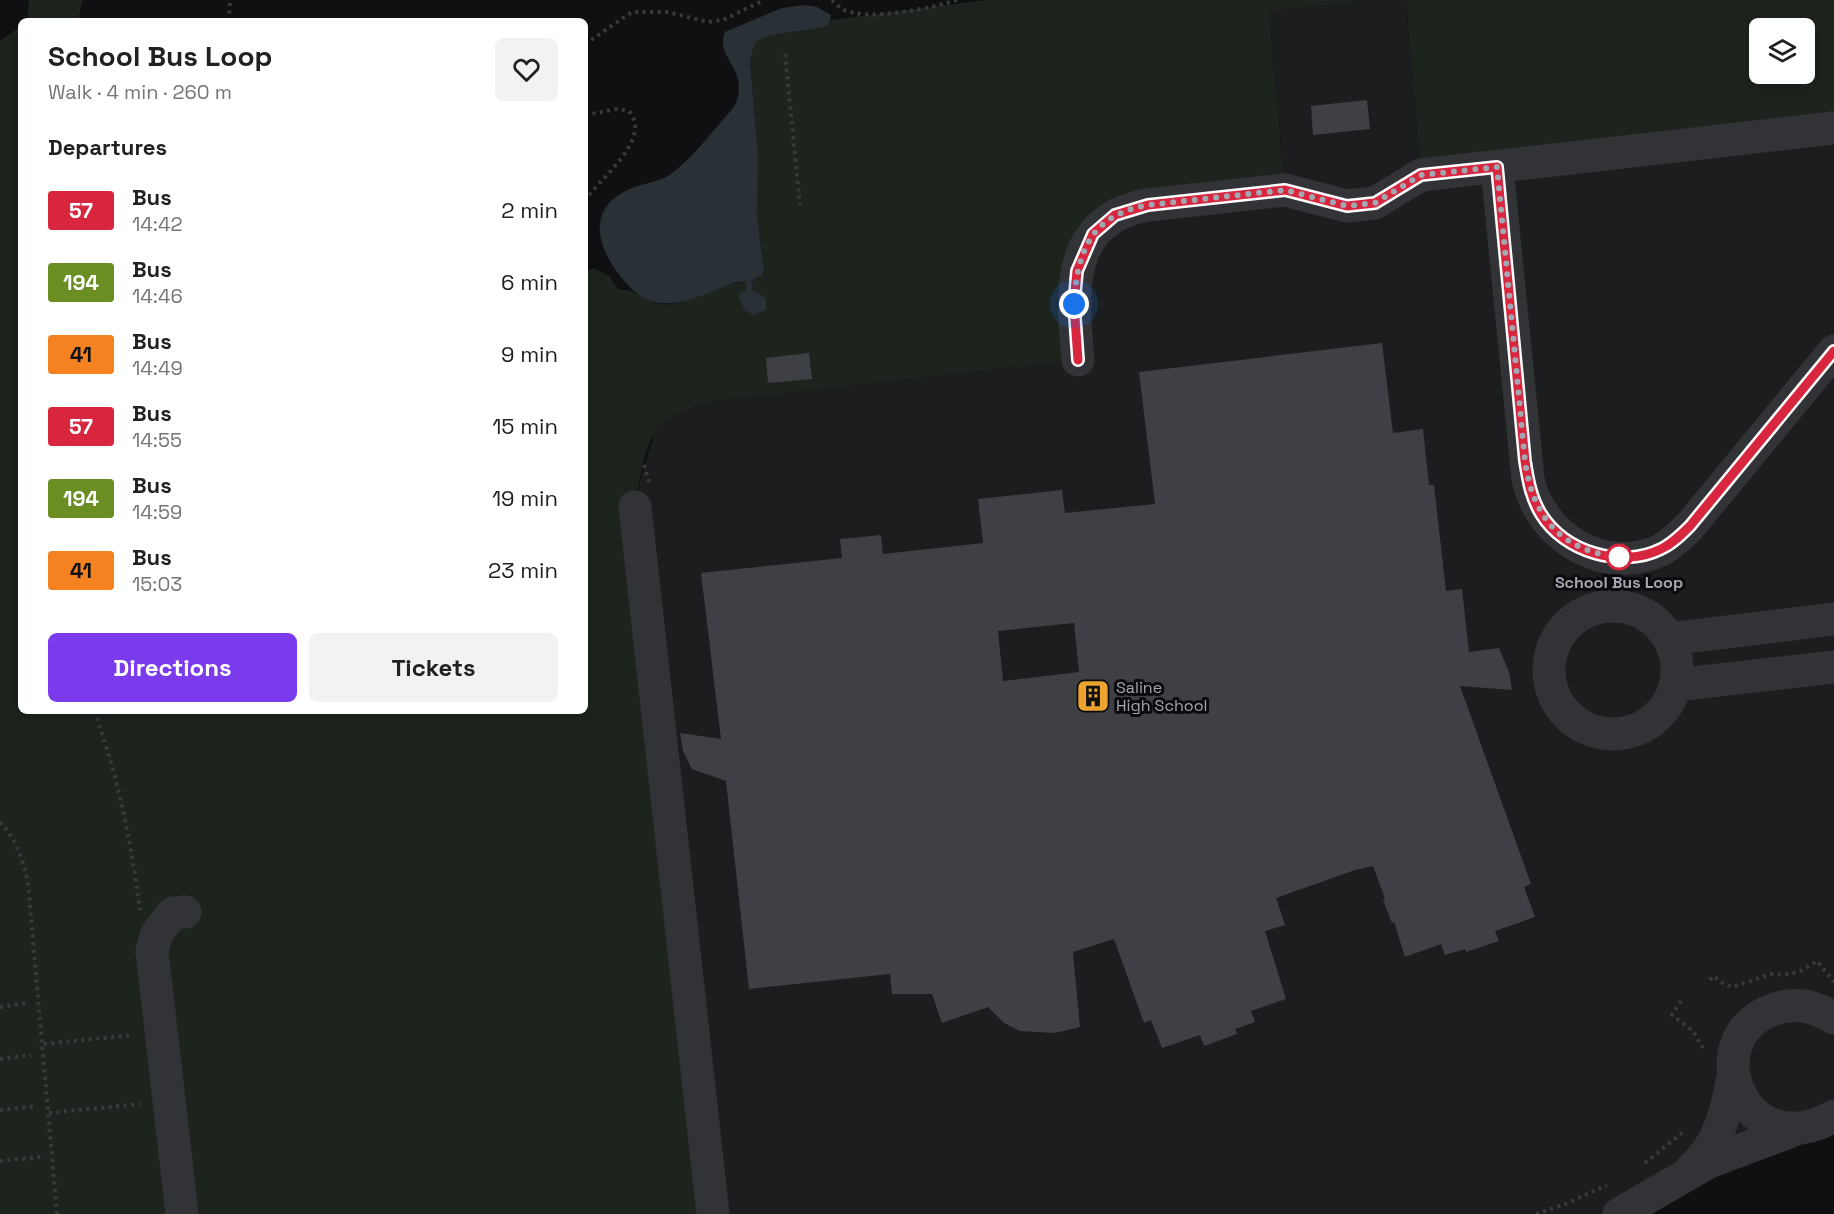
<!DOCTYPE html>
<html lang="en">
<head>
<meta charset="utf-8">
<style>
	body { margin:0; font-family:"Space Grotesk",sans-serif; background:#f2f2f2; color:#202124; height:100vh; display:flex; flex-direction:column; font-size:22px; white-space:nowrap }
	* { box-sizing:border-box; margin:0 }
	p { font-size:20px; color:#757577 }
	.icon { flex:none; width:33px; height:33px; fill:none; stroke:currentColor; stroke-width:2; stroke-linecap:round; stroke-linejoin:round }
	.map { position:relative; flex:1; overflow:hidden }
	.drawer { position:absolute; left:18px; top:18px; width:570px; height:696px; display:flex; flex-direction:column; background:#fff; border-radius:9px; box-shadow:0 3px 15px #0003 }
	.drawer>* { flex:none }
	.badge { padding:0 12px; border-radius:4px; font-size:21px; line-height:39px }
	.tools { position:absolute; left:1749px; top:18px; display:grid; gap:12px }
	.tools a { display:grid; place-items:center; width:66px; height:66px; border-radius:9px; background:#fff; box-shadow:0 3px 15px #0003; font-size:30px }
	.you { position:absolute; width:30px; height:30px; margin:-15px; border:4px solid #fff; border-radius:50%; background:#1a73e8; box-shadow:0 0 0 9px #1a73e833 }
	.map>.badge { position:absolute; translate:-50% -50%; box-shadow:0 0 0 3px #fff }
	h2 { padding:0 30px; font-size:22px; line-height:54px }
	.round { display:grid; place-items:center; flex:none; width:63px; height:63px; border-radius:9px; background:#f2f2f2 }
	.head { display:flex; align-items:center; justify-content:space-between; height:102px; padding:0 30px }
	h1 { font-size:28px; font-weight:700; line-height:45px }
	.button { display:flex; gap:12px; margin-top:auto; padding:12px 30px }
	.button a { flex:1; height:69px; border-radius:9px; background:#7c3aed; color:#fff; font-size:24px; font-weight:700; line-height:69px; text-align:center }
	.button a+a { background:#f2f2f2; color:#202124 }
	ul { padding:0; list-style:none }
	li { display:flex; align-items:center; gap:18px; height:72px; padding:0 30px }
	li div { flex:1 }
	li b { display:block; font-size:22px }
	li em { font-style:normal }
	li .badge { min-width:66px; font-weight:700; text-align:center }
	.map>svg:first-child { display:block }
	.built { fill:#1c1d1f }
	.green { fill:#1d241d; fill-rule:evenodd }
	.water { fill:#293137 }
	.building { fill:#3f4045; fill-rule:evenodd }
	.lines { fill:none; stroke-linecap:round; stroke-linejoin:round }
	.path { stroke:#383a3e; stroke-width:4; stroke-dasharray:3 4.5; stroke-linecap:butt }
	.minor { stroke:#323337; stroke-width:33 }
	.line-casing { stroke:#fff; stroke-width:14 }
	.line { stroke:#d7263d; stroke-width:9 }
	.walk { stroke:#a2a8b2; stroke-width:6; stroke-dasharray:0 10.8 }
	.stop-dot { fill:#fff; stroke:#d7263d; stroke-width:3 }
	.labels { text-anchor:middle; stroke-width:6; stroke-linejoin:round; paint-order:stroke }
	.stop-label { font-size:16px; font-weight:bold; fill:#a2a8b2; stroke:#0b0b0d }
	.poi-label { font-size:16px; fill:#a2a8b2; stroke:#0b0b0d; text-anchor:start }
</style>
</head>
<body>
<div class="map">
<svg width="1834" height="1214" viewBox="0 0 1834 1214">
	<rect width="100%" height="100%" fill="#101012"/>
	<!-- built -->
	<path class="built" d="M1370,0H1406L1421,174L1834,128V1129L1619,1214H713L635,507L641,477L655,432L668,417L686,408L720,401L820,389L1093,235L1285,190L1269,12Z"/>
	<!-- green -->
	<path class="green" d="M29,0H83L78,21H25L28,16Z
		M986,0H1370L1269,12L1285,190L1099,228L1078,360L720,401C646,413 647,442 635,507L713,1214H0V41L21,26V711H585V271L594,268L609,276L619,290C638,288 649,307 670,304C697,301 720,282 746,282V289L742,293L745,310L766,298L752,290L753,280L758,278L764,269L757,216L758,155L750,62L755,42C777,29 805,34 829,25L831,20Z
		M1406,0H1834V128L1421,175ZM1760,28H1804V74H1760Z"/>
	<!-- water -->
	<path class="water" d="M806,5L817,7L831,15L829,25C805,34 777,29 755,42L750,62L758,155L757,216L764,270L762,275L753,280L752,290L766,298V310L753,315L745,310L738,296L746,289V282H736C698,296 659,321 627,284C598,252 582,209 632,188C644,183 660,182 671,174C695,156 714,129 734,107C752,70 714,59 725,32L782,8Z"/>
	<!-- building -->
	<path class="building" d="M1367,100L1370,129L1313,135L1311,106Z
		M1382,343L1393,433L1423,429L1429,485H1434L1446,591L1462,589L1469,652L1499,648L1509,672L1512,690L1460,686L1531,884L1524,887L1535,917L1495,931L1499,941L1466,952L1465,949L1445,955L1441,944L1405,957L1394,922L1392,923L1383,900L1385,899L1373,866L1355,870L1276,898L1285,925L1265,931L1286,999L1251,1011L1255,1022L1235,1029L1237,1034L1204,1046L1200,1035L1162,1048L1151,1020L1144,1023L1114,939L1073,952L1080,1027L1055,1033L1020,1031L1004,1023L988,1007L942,1023L932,994H892L890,974L749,989L726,781L692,769L683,751L680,733L721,739L701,573L842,558L840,539L852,538L881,535L883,554L983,543L978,499L1062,490L1065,513L1155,504L1139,372ZM1074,623L1079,672L1003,681L998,631Z
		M809,353L812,379L768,383L766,358Z"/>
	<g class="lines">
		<!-- path -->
		<path class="path" d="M832,0C835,3 839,7 842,9C866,22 933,8 957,0
			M229,21L230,0
			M585,44L632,12H667L708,22L723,20L764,0
			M785,54L800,205
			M585,115L617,109L629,111C653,140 599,178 585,201
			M644,465L649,482
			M94,711C118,774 131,843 140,910
			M0,822C17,840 23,860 28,883L57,1214
			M1710,980L1713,976L1724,984L1733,987L1771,974L1783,975L1799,972L1817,961L1834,982
			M1681,1001L1672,1015L1693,1031L1705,1052
			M0,1007L26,1003
			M44,1044L133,1035
			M0,1059L31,1055
			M0,1110L36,1106
			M49,1113L140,1104
			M0,1161L41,1157
			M1645,1163L1683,1132
			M1536,1214L1563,1205L1607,1185"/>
		<!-- minor -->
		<path class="minor" d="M1497,167L1528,479C1540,537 1605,577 1661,550C1672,544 1681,535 1690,526L1834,351
			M1078,360C1072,295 1064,220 1148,205L1285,190L1347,206L1375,203L1421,175L1834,128
			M635,507L713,1214
			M1549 670a64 64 0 1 1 128 0a64 64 0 1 1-128 0Z
			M1669,639L1834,619
			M1675,685L1834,667
			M1834,1018C1814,1006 1795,1001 1772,1010C1693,1040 1745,1168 1834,1116
			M1692,1168C1719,1145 1727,1110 1733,1076
			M182,1214L152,951L157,933L173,913L185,912
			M1619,1214L1709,1162L1794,1130"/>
	</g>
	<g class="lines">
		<!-- line casing -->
		<g class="line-casing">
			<path id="line" d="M1078,360L1074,304L1077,271L1093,234L1115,215L1148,205L1285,190L1347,206L1375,203L1421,175L1497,167L1525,461C1528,480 1531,498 1541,514C1564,552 1621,569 1661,549C1672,544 1681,535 1690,526L1834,351"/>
		</g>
		<!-- line -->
		<use href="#line" class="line"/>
		<!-- walk -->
		<path class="walk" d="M1074,304C1077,251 1091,215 1148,205L1285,190L1347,206L1375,203L1421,175L1497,167L1525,461C1533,521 1565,553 1625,558L1619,557"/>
	</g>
	<!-- icons -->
	<defs>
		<g id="building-square" transform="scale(1.725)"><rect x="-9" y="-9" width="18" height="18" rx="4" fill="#eba42f" stroke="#0b0b0d"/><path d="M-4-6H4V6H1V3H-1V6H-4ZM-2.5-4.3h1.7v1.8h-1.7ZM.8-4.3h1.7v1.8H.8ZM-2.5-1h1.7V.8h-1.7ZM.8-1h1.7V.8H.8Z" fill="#111"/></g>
	</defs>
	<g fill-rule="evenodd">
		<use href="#building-square" x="1093" y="696"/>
	</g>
	<!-- markers -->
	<circle class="stop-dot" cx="1619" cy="557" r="12"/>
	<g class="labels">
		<!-- stop labels -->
		<g class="stop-label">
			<text x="1619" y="588">School Bus Loop</text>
		</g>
		<!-- poi labels -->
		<g class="poi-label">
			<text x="1116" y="693">Saline<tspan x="1116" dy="18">High School</tspan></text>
		</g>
	</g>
</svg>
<div class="tools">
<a><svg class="icon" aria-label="layers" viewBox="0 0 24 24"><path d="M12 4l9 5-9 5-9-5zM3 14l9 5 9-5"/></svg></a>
</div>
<div class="you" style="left:1074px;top:304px"></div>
<section class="drawer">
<div class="head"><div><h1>School Bus Loop</h1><p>Walk · 4 min · 260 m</p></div><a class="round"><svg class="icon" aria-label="heart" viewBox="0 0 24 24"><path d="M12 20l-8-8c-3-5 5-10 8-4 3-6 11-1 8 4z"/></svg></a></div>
<h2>Departures</h2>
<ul>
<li><span class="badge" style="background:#d7263d;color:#fff">57</span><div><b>Bus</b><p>14:42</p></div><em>2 min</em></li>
<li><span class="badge" style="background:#6b8e23;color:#fff">194</span><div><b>Bus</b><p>14:46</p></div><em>6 min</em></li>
<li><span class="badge" style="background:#f58220;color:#111">41</span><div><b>Bus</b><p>14:49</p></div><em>9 min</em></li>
<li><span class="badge" style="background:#d7263d;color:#fff">57</span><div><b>Bus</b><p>14:55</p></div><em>15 min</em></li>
<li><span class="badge" style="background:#6b8e23;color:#fff">194</span><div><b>Bus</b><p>14:59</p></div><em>19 min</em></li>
<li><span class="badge" style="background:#f58220;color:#111">41</span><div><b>Bus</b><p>15:03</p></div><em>23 min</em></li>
</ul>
<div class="button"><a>Directions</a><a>Tickets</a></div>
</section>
</div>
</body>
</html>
